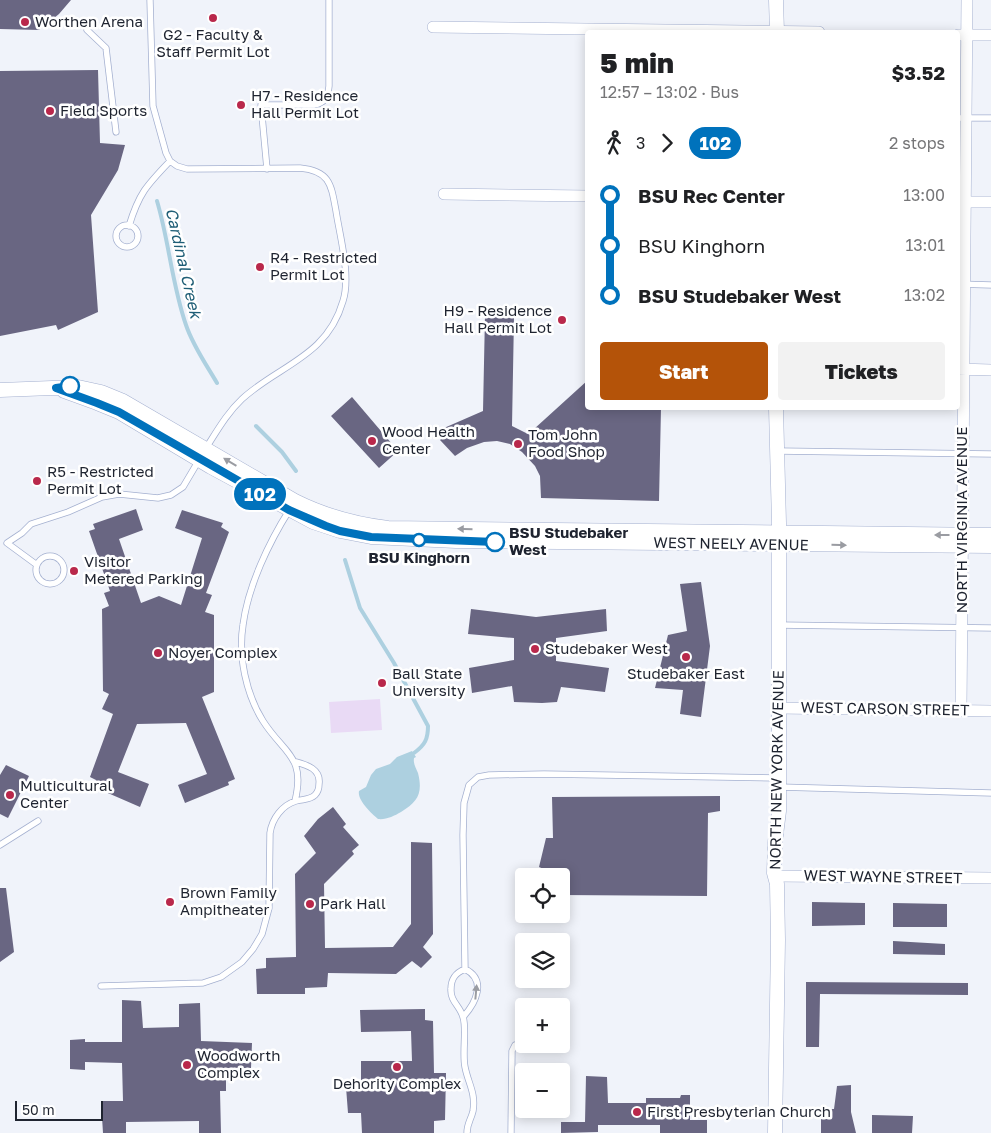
<!DOCTYPE html>
<html lang="en">
<head>
<meta charset="utf-8">
<style>
	body { margin:0; font-family:"Golos Text",sans-serif; background:#f2f2f2; color:#202124; height:100vh; display:flex; flex-direction:column; font-size:19px; white-space:nowrap }
	* { box-sizing:border-box; margin:0 }
	p { font-size:16px; color:#757577 }
	.icon { flex:none; width:28px; height:28px; fill:none; stroke:currentColor; stroke-width:2; stroke-linecap:round; stroke-linejoin:round }
	.map { position:relative; flex:1; overflow:hidden }
	.panel { position:absolute; left:585px; top:30px; width:375px; height:380px; display:flex; flex-direction:column; background:#fff; border-radius:5px; box-shadow:0 2px 12px #0003 }
	.panel>* { flex:none }
	.badge { padding:0 10px; border-radius:16px; font-size:18px; line-height:32px }
	.tools { position:absolute; left:515px; top:868px; display:grid; gap:10px }
	.tools a { display:grid; place-items:center; width:55px; height:55px; border-radius:5px; background:#fff; box-shadow:0 2px 12px #0003; font-size:25px }
	.scale { position:absolute; left:15px; bottom:12px; width:88px; box-sizing:border-box; padding-left:5px; border:2px solid #1f2430; border-top:0; font-size:14px; line-height:18px; white-space:nowrap; color:#1f2430; -webkit-text-stroke:4px #fff; paint-order:stroke }
	.map>.badge { position:absolute; translate:-50% -50%; box-shadow:0 0 0 2px #fff }
	.legs { display:flex; align-items:center; gap:8px; height:55px; padding:0 15px; font-size:16px }
	.legs p { margin-inline-start:auto }
	.overview { display:flex; align-items:center; justify-content:space-between; height:85px; padding:0 15px }
	h1 { font-size:28px; font-weight:800; line-height:38px }
	.action { display:flex; gap:10px; margin-top:auto; padding:10px 15px }
	.action a { flex:1; height:58px; border-radius:5px; background:#b45309; color:#fff; font-size:20px; font-weight:800; line-height:58px; text-align:center }
	.action a+a { background:#f2f2f2; color:#202124 }
	ul { padding:0 15px; list-style:none }
	li { display:flex; align-items:center; gap:18px; height:50px; font-size:19px }
	li i { display:grid; place-items:center; width:8px; height:100%; margin:0 6px; background:currentColor }
	li i::after { content:''; width:12px; height:12px; margin:-6px; border:4px solid; border-radius:50%; background:#fff }
	li p { margin-inline-start:auto }
	li:first-child i { background:linear-gradient(#0000 50%,currentColor 0) }
	li:last-child i { background:linear-gradient(currentColor 50%,#0000 0) }
	.map>svg:first-child { display:block }
	.green { fill:#e9daf5 }
	.water { fill:#add0e0 }
	.lines { fill:none; stroke-linecap:round; stroke-linejoin:round }
	.stream { stroke:#add0e0; stroke-width:4 }
	.building { fill:#696682 }
	.service-casing { stroke:#a4b0d0; stroke-width:7 }
	.minor-casing { stroke:#a4b0d0; stroke-width:12 }
	.tertiary-casing { stroke:#a4b0d0; stroke-width:15 }
	.service { stroke:#fff; stroke-width:5.5 }
	.minor { stroke:#fff; stroke-width:11 }
	.tertiary { stroke:#fff; stroke-width:14 }
	.oneway { fill:#9a9ca2 }
	.line-1-casing { stroke:#fff; stroke-width:11 }
	.line-1 { stroke:#0072bc; stroke-width:8 }
	.poi-dot { fill:#b9284b; stroke:#fff; stroke-width:2 }
	.stop-1-dot { fill:#fff; stroke:#0072bc; stroke-width:2.5 }
	.labels { text-anchor:middle; stroke-width:5; stroke-linejoin:round; paint-order:stroke }
	.poi-label { font-size:15px; fill:#1f2430; stroke:#fff; text-anchor:start }
	.street-label { font-size:15px; fill:#1f2430; stroke:#fff }
	.stop-label { font-size:15px; font-weight:bold; fill:#1f2430; stroke:#fff; text-anchor:start }
	.water-label { font-size:16px; font-style:italic; fill:#1f5e76; stroke:#fff }
</style>
</head>
<body>
<div class="map">
<svg width="991" height="1133" viewBox="0 0 991 1133">
	<rect width="100%" height="100%" fill="#f0f3fa"/>
	<!-- green -->
	<path class="green" d="M380,699L382,730L331,733L329,702Z"/>
	<!-- water -->
	<path class="water" d="M412,751L416,757L414,758C413,764 416,768 418,773C423,793 418,802 401,812C394,816 386,820 378,819C371,813 357,800 359,791L366,787L371,775L376,769L390,764L397,757Z"/>
	<g class="lines">
		<!-- stream -->
		<path class="stream" d="M157,201C169,241 172,285 186,325C193,346 206,364 217,383
			M256,426L282,452L296,471
			M345,560L360,608L394,663L428,726C428,739 425,745 414,753"/>
	</g>
	<!-- building -->
	<path class="building" d="M0,0H71L59,14L39,30L0,29Z
		M98,70L100,143L125,145L118,170L91,215L98,312L58,330L56,325L0,336V71Z
		M485,315L514,317L512,426L530,435L534,429L588,380V408H661L659,501L541,498L540,476L535,466L522,452L510,444L497,441L484,442L467,448L455,456L440,440L446,435L444,428L483,411Z
		M352,397L398,451L379,468L331,416Z
		M136,509L143,530L119,539L141,603L159,596L181,605L202,538L175,528L182,510L223,523L221,527L229,532L206,593L212,595L205,612L214,615V692L202,697L235,779L228,782L229,785L185,803L178,785L207,774L186,723L137,724L118,772L149,784L140,807L94,787L96,780L90,777L113,714L102,709L109,694L103,691L102,609L109,606L104,593L110,591L89,531L95,529L93,524Z
		M701,582L710,646L701,717L680,714L683,690L655,688L668,635L687,631L680,584Z
		M471,609L536,617L606,609L607,631L556,638V661L609,668L605,692L561,687L557,702L542,703L514,702L512,686L472,693L469,668L514,660V638L468,634Z
		M6,765L29,776L8,818L0,814V775Z
		M720,796V811L708,813L707,896L561,895V876H551V872L539,867L546,838H553L552,797Z
		M333,807L346,824L343,827L359,845L352,851L354,854L324,884L325,948L393,947L411,924V842L432,843L433,934L423,947L432,957L421,968L412,961L396,974L328,973L327,987L305,988V994H257L256,969L266,968V958L296,957L295,874L316,853L304,836L318,819Z
		M0,888H6L14,952L0,962Z
		M812,902L865,903V925L812,926Z
		M893,903L947,904V927H893Z
		M893,941L945,944V955L893,954Z
		M806,982L968,983V995L820,994L819,1047H806Z
		M122,1000L141,1001L143,1028L179,1027V1004L200,1003L201,1041L252,1043L251,1068H226V1091H220L221,1133H199V1121L126,1122V1133H103L101,1101H123L122,1063L85,1062V1070L70,1069V1040L85,1039V1042H122Z
		M425,1009V1020L433,1021L434,1073H446L445,1120L434,1121V1133H362L361,1113H348L346,1087L361,1086V1061H412L411,1031L361,1032L360,1010Z
		M586,1076L607,1077L608,1103H646V1098H680L681,1095H690V1120H707V1133H660V1125H598V1132L561,1133V1122H585Z
		M851,1085V1112L856,1133H821V1109H834L837,1086Z
		M872,1115L913,1116L912,1133H872Z"/>
	<g class="lines">
		<!-- service casing -->
		<g class="service-casing">
			<path id="service" d="M150,0L153,106L166,153L170,161L177,166L187,169L300,168C330,171 331,184 336,211C340,237 351,276 343,301C327,357 279,365 242,399C227,413 217,431 206,448
				M87,30L106,48L116,132
				M958,118H991
				M267,169L261,105H314C325,103 328,97 329,86V0
				M116 236a11 11 0 1 1 22 0a11 11 0 1 1-22 0Z
				M129,226C139,193 147,185 170,161
				M958,284L991,285
				M778,451L991,454
				M290,509C269,542 248,586 243,625C238,656 246,694 263,721C284,754 306,756 295,801
				M36 570a14 14 0 1 1 28 0a14 14 0 1 1-28 0Z
				M37,565L7,543L22,533L31,524L68,512L102,497L119,494L158,498L171,495L183,487L199,460
				M778,625L991,628
				M779,787L991,793
				M0,845L38,821
				M465,969L463,835L464,803L469,785L478,777L489,775L544,774L778,778
				M465,969C455,973 451,979 451,989C450,1001 460,1006 463,1017C467,1028 462,1053 465,1067C468,1083 476,1093 473,1111C471,1120 467,1123 467,1133
				M101,986L203,983L221,977L242,962L253,949L262,934L269,908L270,833C272,819 282,805 296,801C303,799 310,800 315,795C318,792 319,788 319,784C321,769 307,765 296,762
				M463,1017C476,1003 487,980 465,969
				M511,1133L512,1051L515,1045L524,1044"/>
		</g>
		<!-- minor casing -->
		<g class="minor-casing">
			<path id="minor" d="M433,27L819,32
				M958,35H991
				M444,194L588,196
				M958,202H991
				M958,369L991,370
				M778,708L991,711
				M961,710L967,0
				M775,876L991,878"/>
		</g>
		<!-- tertiary casing -->
		<g class="tertiary-casing">
			<path id="tertiary" d="M776,0L777,32
				M0,390L78,387L101,392L123,401L295,501C325,516 355,524 388,528L991,535
				M64,391L97,403L119,412L211,467L313,522L340,531L371,537L456,541L991,546
				M775,1133L778,940L777,884L774,873L775,843L779,811V523L776,408"/>
		</g>
		<!-- service -->
		<use href="#service" class="service"/>
		<!-- minor -->
		<use href="#minor" class="minor"/>
		<!-- tertiary -->
		<use href="#tertiary" class="tertiary"/>
	</g>
	<!-- one-way arrows -->
	<defs><path id="oneway-solid" d="M-6-.8H1V-3.2L6.5 0L1 3.2V.8H-6Z" transform="scale(1.25)"/></defs>
	<g class="oneway">
		<use href="#oneway-solid" transform="translate(230 462) rotate(-149)"/>
		<use href="#oneway-solid" transform="translate(465 529) rotate(-179)"/>
		<use href="#oneway-solid" transform="translate(942 535) rotate(-180)"/>
		<use href="#oneway-solid" transform="translate(839 545) rotate(1)"/>
		<use href="#oneway-solid" transform="translate(476 992) rotate(-85)"/>
	</g>
	<g class="lines">
		<!-- line-1 casing -->
		<g class="line-1-casing">
			<path id="line-1" d="M70,386L56,388L97,403L119,412L289,510L326,526L340,531L371,537L495,542"/>
		</g>
		<!-- line-1 -->
		<use href="#line-1" class="line-1"/>
	</g>
	<!-- markers -->
	<g class="poi-dot">
		<circle cx="213" cy="18" r="5"/>
		<circle cx="25" cy="22" r="5"/>
		<circle cx="241" cy="105" r="5"/>
		<circle cx="50" cy="111" r="5"/>
		<circle cx="260" cy="267" r="5"/>
		<circle cx="562" cy="320" r="5"/>
		<circle cx="372" cy="441" r="5"/>
		<circle cx="518" cy="444" r="5"/>
		<circle cx="37" cy="481" r="5"/>
		<circle cx="74" cy="571" r="5"/>
		<circle cx="535" cy="649" r="5"/>
		<circle cx="158" cy="653" r="5"/>
		<circle cx="686" cy="657" r="5"/>
		<circle cx="382" cy="683" r="5"/>
		<circle cx="10" cy="795" r="5"/>
		<circle cx="170" cy="902" r="5"/>
		<circle cx="310" cy="904" r="5"/>
		<circle cx="187" cy="1065" r="5"/>
		<circle cx="397" cy="1067" r="5"/>
		<circle cx="637" cy="1112" r="5"/>
	</g>
	<g class="stop-1-dot">
		<circle cx="70" cy="386" r="9"/>
		<circle cx="419" cy="540" r="6"/>
		<circle cx="495" cy="542" r="9"/>
	</g>
	<g class="labels">
		<!-- poi labels -->
		<g class="poi-label">
			<text x="35" y="27">Worthen Arena</text>
			<text x="213" y="40" text-anchor="middle">G2 - Faculty &amp;<tspan x="213" dy="17">Staff Permit Lot</tspan></text>
			<text x="251" y="101">H7 - Residence<tspan x="251" dy="17">Hall Permit Lot</tspan></text>
			<text x="60" y="116">Field Sports</text>
			<text x="270" y="263">R4 - Restricted<tspan x="270" dy="17">Permit Lot</tspan></text>
			<text x="552" y="316" text-anchor="end">H9 - Residence<tspan x="552" dy="17">Hall Permit Lot</tspan></text>
			<text x="382" y="437">Wood Health<tspan x="382" dy="17">Center</tspan></text>
			<text x="528" y="440">Tom John<tspan x="528" dy="17">Food Shop</tspan></text>
			<text x="47" y="477">R5 - Restricted<tspan x="47" dy="17">Permit Lot</tspan></text>
			<text x="84" y="567">Visitor<tspan x="84" dy="17">Metered Parking</tspan></text>
			<text x="545" y="654">Studebaker West</text>
			<text x="168" y="658">Noyer Complex</text>
			<text x="392" y="679">Ball State<tspan x="392" dy="17">University</tspan></text>
			<text x="686" y="679" text-anchor="middle">Studebaker East</text>
			<text x="20" y="791">Multicultural<tspan x="20" dy="17">Center</tspan></text>
			<text x="180" y="898">Brown Family<tspan x="180" dy="17">Ampitheater</tspan></text>
			<text x="320" y="909">Park Hall</text>
			<text x="197" y="1061">Woodworth<tspan x="197" dy="17">Complex</tspan></text>
			<text x="397" y="1089" text-anchor="middle">Dehority Complex</text>
			<text x="647" y="1117">First Presbyterian Church</text>
		</g>
		<!-- street labels -->
		<g class="street-label">
			<text transform="translate(962 520) rotate(-90)" y="5">NORTH VIRGINIA AVENUE</text>
			<text transform="translate(731 544) rotate(1)" y="5">WEST NEELY AVENUE</text>
			<text transform="translate(885 709) rotate(1)" y="5">WEST CARSON STREET</text>
			<text transform="translate(777 770) rotate(-89)" y="5">NORTH NEW YORK AVENUE</text>
			<text transform="translate(883 877) rotate(1)" y="5">WEST WAYNE STREET</text>
		</g>
		<!-- stop labels -->
		<g class="stop-label">
			<text x="509" y="538">BSU Studebaker<tspan x="509" dy="17">West</tspan></text>
			<text x="419" y="563" text-anchor="middle">BSU Kinghorn</text>
		</g>
		<!-- water labels -->
		<g class="water-label">
			<text transform="translate(184 263) rotate(77)" y="6">Cardinal Creek</text>
		</g>
	</g>
</svg>
<div class="tools">
<a><svg class="icon" aria-label="locate" viewBox="0 0 24 24"><circle cx="12" cy="12" r="6"/><path d="M12 2v4M12 18v4M2 12h4M18 12h4"/></svg></a>
<a><svg class="icon" aria-label="layers" viewBox="0 0 24 24"><path d="M12 4l9 5-9 5-9-5zM3 14l9 5 9-5"/></svg></a>
<a>+</a>
<a>−</a>
</div>
<div class="scale">50 m</div>
<b class="badge" style="left:260px;top:494px;background:#0072bc;color:#fff">102</b>
<section class="panel">
<div class="overview"><div><h1>5 min</h1><p>12:57 – 13:02 · Bus</p></div><b>$3.52</b></div>
<div class="legs"><svg class="icon" aria-label="walk" viewBox="0 0 24 24"><circle cx="13" cy="4" r="2"/><path d="M13 8l-2 6 4 7M11 14l-3 7M7 12l3-4h3l4 4"/></svg>3<svg class="icon" aria-label="forward" viewBox="0 0 24 24"><path d="M9 5l7 7-7 7"/></svg><b class="badge" style="background:#0072bc;color:#fff">102</b><p>2 stops</p></div>
<ul>
<li><i style="color:#0072bc"></i><b>BSU Rec Center</b><p>13:00</p></li>
<li><i style="color:#0072bc"></i><span>BSU Kinghorn</span><p>13:01</p></li>
<li><i style="color:#0072bc"></i><b>BSU Studebaker West</b><p>13:02</p></li>
</ul>
<div class="action"><a>Start</a><a>Tickets</a></div>
</section>
</div>
</body>
</html>
